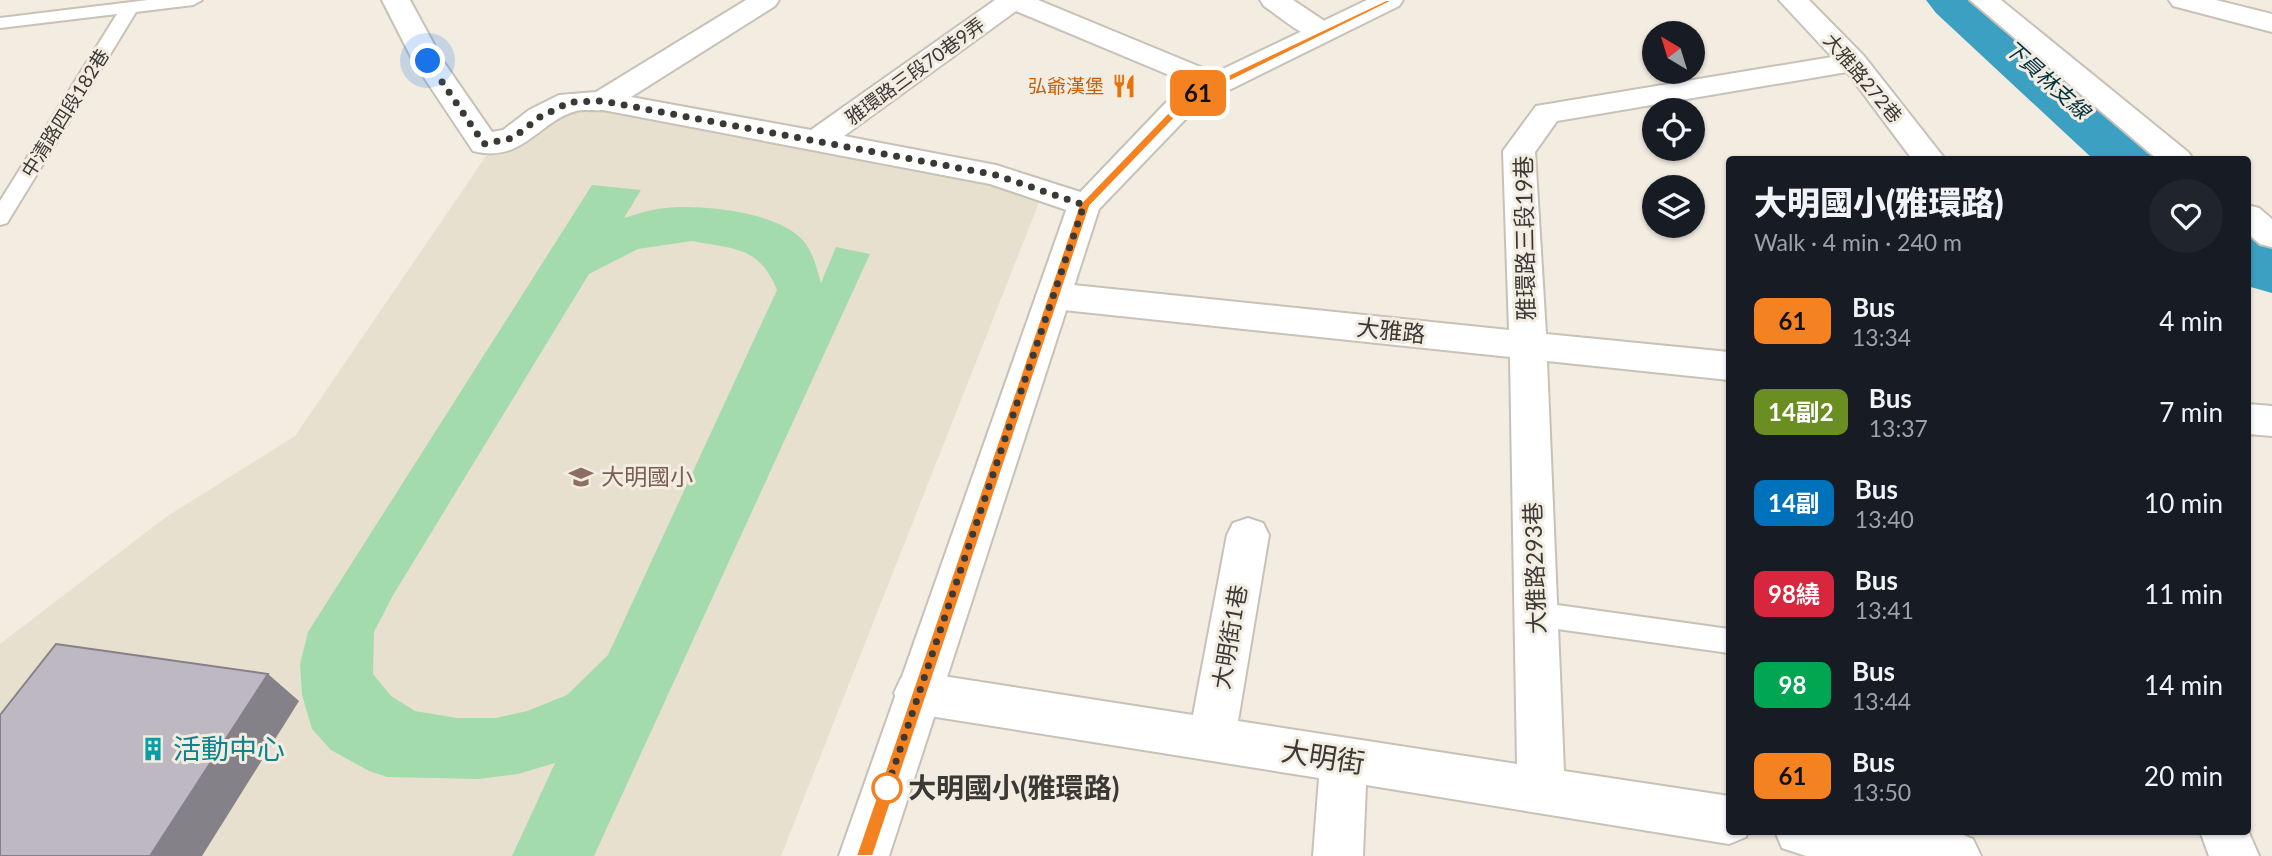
<!DOCTYPE html>
<html lang="en">
<head>
<meta charset="utf-8">
<style>
	body { margin:0; font-family:Lato,"Noto Sans TC",sans-serif; background:#20242c; color:#f1f3f6; height:100vh; display:flex; flex-direction:column; font-size:26px; white-space:nowrap }
	* { box-sizing:border-box; margin:0 }
	p { font-size:23px; color:#9ea1a6 }
	.icon { flex:none; width:38px; height:38px; fill:none; stroke:currentColor; stroke-width:2; stroke-linecap:round; stroke-linejoin:round }
	.map { position:relative; flex:1; overflow:hidden }
	.panel { position:absolute; left:1726px; top:156px; width:525px; height:679px; display:flex; flex-direction:column; background:#171b24; border-radius:7px; box-shadow:0 2px 5px #0004 }
	.panel>* { flex:none }
	.badge { padding:0 14px; border-radius:10px; font-size:24px; line-height:46px }
	.needle { width:46px; rotate:322deg }
	.buttons { position:absolute; left:1642px; top:21px; display:grid; gap:14px }
	.buttons a { display:grid; place-items:center; width:63px; height:63px; border-radius:50%; background:#171b24; box-shadow:0 2px 5px #0004; font-size:35px }
	.you { position:absolute; width:35px; height:35px; margin:-18px; border:5px solid #fff; border-radius:50%; background:#1a73e8; box-shadow:0 0 0 10px #1a73e833 }
	.map>.badge { position:absolute; translate:-50% -50%; box-shadow:0 0 0 4px #fff }
	.round { display:grid; place-items:center; flex:none; width:74px; height:74px; border-radius:37px; background:#20242c }
	.head { display:flex; align-items:center; justify-content:space-between; height:119px; padding:0 28px }
	h1 { font-size:33px; font-weight:800; line-height:52px }
	ul { padding:0; list-style:none }
	li { display:flex; align-items:center; gap:21px; height:91px; padding:0 28px }
	li div { flex:1 }
	li b { display:block; font-size:26px }
	li em { font-style:normal }
	li .badge { min-width:77px; font-weight:700; text-align:center }
	.map>svg:first-child { display:block }
	.built { fill:#e8e0cf }
	.green { fill:#a4dbac; fill-rule:evenodd }
	.lines { fill:none; stroke-linecap:round; stroke-linejoin:round }
	.river { fill:#3ca0c3; fill-rule:evenodd }
	.lane-casing { stroke:#c7c1b7; stroke-width:4 }
	.street-casing { stroke:#c7c1b7; stroke-width:4 }
	.secondary-casing { stroke:#c7c1b7; stroke-width:4 }
	.lane { fill:#fff; fill-rule:evenodd }
	.street { fill:#fff; fill-rule:evenodd }
	.secondary { fill:#fff; fill-rule:evenodd }
	.shaded-wall { fill:#858188 }
	.building { fill:#beb8c2; stroke:#858188; stroke-width:2 }
	.line { fill:#f58220; stroke:#fff; stroke-width:2 }
	.walk { stroke:#3b3935; stroke-width:7; stroke-dasharray:0 12.6 }
	.stop-dot { fill:#fff; stroke:#f58220; stroke-width:3.5 }
	.labels { text-anchor:middle; stroke-width:6; stroke-linejoin:round; paint-order:stroke }
	.far-street-label { font-size:19px; fill:#3b3935; stroke:#f2ece1 }
	.far-food-label { font-size:19px; fill:#c56008; stroke:#f2ece1; text-anchor:end }
	.far-water-label { font-size:21px; font-style:italic; fill:#023140; stroke:#f2ece1 }
	.street-label { font-size:23px; fill:#3b3935; stroke:#f2ece1 }
	.education-label { font-size:23px; fill:#785e54; stroke:#f2ece1; text-anchor:start }
	.near-culture-label { font-size:28px; fill:#0d838f; stroke:#f2ece1; text-anchor:start }
	.near-street-label { font-size:28px; fill:#3b3935; stroke:#f2ece1 }
	.near-stop-label { font-size:28px; font-weight:bold; fill:#3b3935; stroke:#f2ece1; text-anchor:start }
</style>
</head>
<body>
<div class="map">
<svg width="2272" height="856" viewBox="0 0 2272 856">
	<rect width="100%" height="100%" fill="#f2ece1"/>
	<!-- built -->
	<path class="built" d="M588,108L1002,186L1040,200L781,856H0V644L166,517L295,436L486,156L522,145L553,122Z"/>
	<!-- green -->
	<path class="green" d="M592,185L641,190L624,218C637,214 651,209 666,208C702,204 782,212 805,243C814,254 817,270 821,283L836,247L870,254L594,856H512L555,763L518,774L478,779L387,777L369,771L331,750L312,729L302,695L300,664L308,632ZM692,241C734,249 759,246 777,290L608,655L567,695L527,711L496,718H457L415,711L391,696L373,674L374,632L392,597L589,274L638,249Z"/>
	<g class="lines">
		<!-- river -->
		<path class="river" d="M1926,0H1996L2162,143L2172,159H2093L1936,13Z
			M2247,220L2272,227V293L2247,286Z"/>
		<!-- lane casing -->
		<g class="lane-casing">
			<path id="lane" d="M148,0H202L193,5L136,12L7,223L0,225V201L117,14L0,28V18Z
				M1536,602L1729,629V653L1536,626L1526,622L1522,614L1526,606Z"/>
		</g>
		<!-- street casing -->
		<g class="street-casing">
			<path id="street" d="M382,0H410L443,61L492,132L503,130L529,110L559,95L596,92L746,0H779L775,6L631,97L811,130L995,0H1038L1227,78L1231,84L1227,90L1216,93L1205,90L1016,11L844,136L996,165L1096,197L1100,205L1096,213L1084,216L990,184L603,110C595,111 584,109 576,111C539,121 522,164 473,151L413,61Z
				M1260,0H1293L1332,26L1336,32L1332,38C1308,44 1284,19 1264,6Z
				M1779,0H1809L1864,56L1945,159H1912L1847,72L1557,121L1535,152L1546,334L1729,352V380L1547,361L1564,771L1729,796V831H1748L1746,837L1729,844L1366,785L1363,856H1313L1319,778L917,714L901,708L894,693L901,678L917,672L1193,715L1227,535L1233,523L1248,518L1263,523L1269,535L1238,721L1517,764L1510,357L1054,309L1042,305L1036,296L1042,287L1054,283L1509,330L1503,151L1536,106L1832,57Z
				M1970,0H2001L2188,152L2193,159H2157Z
				M2169,0H2216L2272,14V32L2173,6Z
				M2247,205L2259,208L2272,219V247L2260,244L2247,233Z
				M2247,404L2272,406V436L2247,434Z
				M2247,828L2259,856H2209L2200,831H2247Z
				M1775,831H1954L1973,839L1981,856H1806L1782,848Z"/>
		</g>
		<!-- secondary casing -->
		<g class="secondary-casing">
			<path id="secondary" d="M1367,0H1403L1399,6L1199,105L1099,209L889,856H839L1068,205L1177,91Z"/>
		</g>
		<!-- lane -->
		<use href="#lane" class="lane"/>
		<!-- street -->
		<use href="#street" class="street"/>
		<!-- secondary -->
		<use href="#secondary" class="secondary"/>
	</g>
	<!-- shaded-wall -->
	<path class="shaded-wall" d="M268,674L299,701L202,856H150Z"/>
	<!-- building -->
	<path class="building" d="M56,644L268,674L150,856H0V715Z"/>
	<!-- line -->
	<path class="line" d="M1386,0H1394L1192,100L1090,206L873,856H856L1079,205L1184,96Z"/>
	<g class="lines">
		<!-- walk -->
		<path class="walk" d="M428,61L484,144L513,138L540,117L570,102L603,101L996,175L1084,205L887,788"/>
	</g>
	<!-- icons -->
	<defs>
		<g id="restaurant-bare" transform="scale(1.89)"><path d="M-5-6h1v4h1v-4h1v4h1v-4h1v5L-1.5 .5V6h-2V.5L-5-1ZM5-6V6H3V1.5H1.5Q1.5-4 5-6Z" fill="#e8710a" stroke="#f2ece1" stroke-width="2.5" paint-order="stroke"/></g>
		<g id="school-bare" transform="scale(1.89)"><path d="M0-5L7-2L0 1L-7-2ZM-4 1L0 2.5L4 1V4Q0 6-4 4Z" fill="#8d6e63" stroke="#f2ece1" stroke-width="2.5" paint-order="stroke"/></g>
		<g id="building-bare" transform="scale(1.89)"><path d="M-4-6H4V6H1V3H-1V6H-4ZM-2.5-4.3h1.7v1.8h-1.7ZM.8-4.3h1.7v1.8H.8ZM-2.5-1h1.7V.8h-1.7ZM.8-1h1.7V.8H.8Z" fill="#0f9aa8" stroke="#f2ece1" stroke-width="2.5" paint-order="stroke"/></g>
	</defs>
	<g fill-rule="evenodd">
		<use href="#restaurant-bare" x="1124" y="86"/>
		<use href="#school-bare" x="581" y="477"/>
		<use href="#building-bare" x="153" y="749"/>
	</g>
	<!-- markers -->
	<circle class="stop-dot" cx="887" cy="788" r="14"/>
	<g class="labels">
		<!-- far-street labels -->
		<g class="far-street-label">
			<text transform="translate(915 71) rotate(-36)" y="7">雅環路三段70巷9弄</text>
			<text transform="translate(1863 78) rotate(50)" y="7">大雅路272巷</text>
			<text transform="translate(65 113) rotate(-58)" y="7">中清路四段182巷</text>
		</g>
		<!-- far-food labels -->
		<g class="far-food-label">
			<text x="1104" y="93">弘爺漢堡</text>
		</g>
		<!-- far-water labels -->
		<g class="far-water-label">
			<text transform="translate(2047 80) rotate(42)" y="7">下員林支線</text>
		</g>
		<!-- street labels -->
		<g class="street-label">
			<text transform="translate(1525 238) rotate(-91)" y="8">雅環路三段19巷</text>
			<text transform="translate(1391 331) rotate(6)" y="8">大雅路</text>
			<text transform="translate(1535 568) rotate(-92)" y="8">大雅路293巷</text>
			<text transform="translate(1230 637) rotate(-80)" y="8">大明街1巷</text>
		</g>
		<!-- education labels -->
		<g class="education-label">
			<text x="601" y="485">大明國小</text>
		</g>
		<!-- near-culture labels -->
		<g class="near-culture-label">
			<text x="173" y="759">活動中心</text>
		</g>
		<!-- near-street labels -->
		<g class="near-street-label">
			<text transform="translate(1323 757) rotate(9)" y="10">大明街</text>
		</g>
		<!-- near-stop labels -->
		<g class="near-stop-label">
			<text x="908" y="798">大明國小(雅環路)</text>
		</g>
	</g>
</svg>
<div class="buttons">
<a><svg class="needle" viewBox="-14 -14 28 28"><path d="M0-13l5 13h-10z" fill="#e53935"/><path d="M0 13l5-13h-10z" fill="#9ea1a6"/></svg></a>
<a><svg class="icon" aria-label="locate" viewBox="0 0 24 24"><circle cx="12" cy="12" r="6"/><path d="M12 2v4M12 18v4M2 12h4M18 12h4"/></svg></a>
<a><svg class="icon" aria-label="layers" viewBox="0 0 24 24"><path d="M12 4l9 5-9 5-9-5zM3 14l9 5 9-5"/></svg></a>
</div>
<div class="you" style="left:428px;top:61px"></div>
<b class="badge" style="left:1198px;top:93px;background:#f58220;color:#111">61</b>
<section class="panel">
<div class="head"><div><h1>大明國小(雅環路)</h1><p>Walk · 4 min · 240 m</p></div><a class="round"><svg class="icon" aria-label="heart" viewBox="0 0 24 24"><path d="M12 20l-8-8c-3-5 5-10 8-4 3-6 11-1 8 4z"/></svg></a></div>
<ul>
<li><span class="badge" style="background:#f58220;color:#111">61</span><div><b>Bus</b><p>13:34</p></div><em>4 min</em></li>
<li><span class="badge" style="background:#6b8e23;color:#fff">14副2</span><div><b>Bus</b><p>13:37</p></div><em>7 min</em></li>
<li><span class="badge" style="background:#0072bc;color:#fff">14副</span><div><b>Bus</b><p>13:40</p></div><em>10 min</em></li>
<li><span class="badge" style="background:#d7263d;color:#fff">98繞</span><div><b>Bus</b><p>13:41</p></div><em>11 min</em></li>
<li><span class="badge" style="background:#00a651;color:#fff">98</span><div><b>Bus</b><p>13:44</p></div><em>14 min</em></li>
<li><span class="badge" style="background:#f58220;color:#111">61</span><div><b>Bus</b><p>13:50</p></div><em>20 min</em></li>
</ul>
</section>
</div>
</body>
</html>
